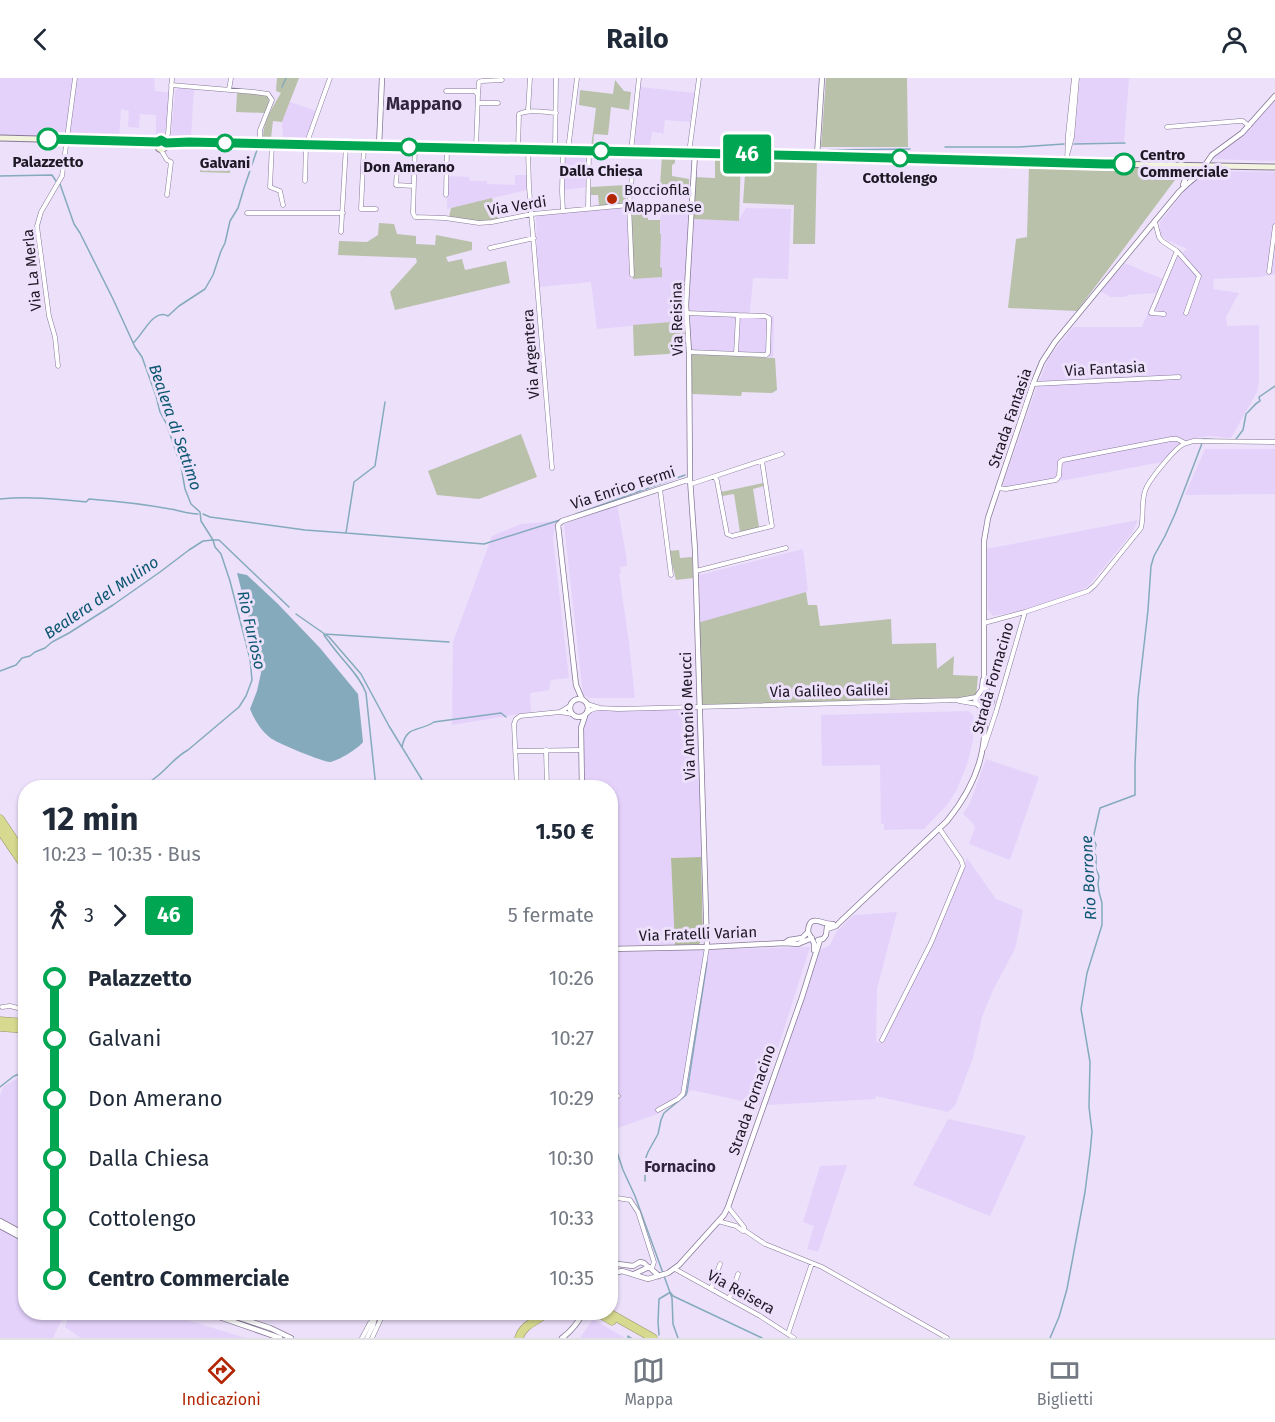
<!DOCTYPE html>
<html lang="it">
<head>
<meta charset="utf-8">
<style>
	body { margin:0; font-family:"Fira Sans",sans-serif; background:#f6f6f7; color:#1f2937; height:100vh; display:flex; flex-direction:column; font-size:22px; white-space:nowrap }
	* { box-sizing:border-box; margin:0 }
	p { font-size:20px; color:#747a83 }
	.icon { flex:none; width:33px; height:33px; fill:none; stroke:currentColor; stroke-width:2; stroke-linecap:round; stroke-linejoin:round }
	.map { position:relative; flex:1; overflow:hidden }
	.panel { position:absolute; left:18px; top:702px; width:600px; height:540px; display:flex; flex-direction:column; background:#fff; border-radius:24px; box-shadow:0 2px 4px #0004 }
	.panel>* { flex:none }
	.badge { padding:0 12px; border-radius:4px; font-size:21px; line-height:39px }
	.map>.badge { position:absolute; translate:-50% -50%; box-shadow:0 0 0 3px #fff }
	.legs { display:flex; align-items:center; gap:9px; height:66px; padding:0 24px; font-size:20px }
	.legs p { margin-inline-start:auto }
	.overview { display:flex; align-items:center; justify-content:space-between; height:102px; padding:0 24px }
	h1 { font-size:33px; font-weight:700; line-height:45px }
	ul { padding:0 24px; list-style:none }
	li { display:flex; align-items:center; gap:21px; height:60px; font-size:22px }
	li i { display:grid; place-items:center; width:9px; height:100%; margin:0 8px; background:currentColor }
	li i::after { content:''; width:15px; height:15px; margin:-8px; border:4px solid; border-radius:50%; background:#fff }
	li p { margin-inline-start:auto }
	li:first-child i { background:linear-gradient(#0000 50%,currentColor 0) }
	li:last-child i { background:linear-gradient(currentColor 50%,#0000 0) }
	header { display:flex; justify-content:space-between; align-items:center; height:78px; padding:0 24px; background:#fff; font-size:27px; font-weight:700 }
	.tab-bar { display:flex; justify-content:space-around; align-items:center; height:84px; border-top:2px solid #e0e1e3; background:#fff; font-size:16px; color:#747a83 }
	.tab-bar a { display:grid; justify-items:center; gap:3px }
	.tab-bar .on { color:#b22603 }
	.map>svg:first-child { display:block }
	.built { fill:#e4d2fb }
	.green { fill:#b9c1aa }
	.forest { fill:#b0bb99 }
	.water { fill:#84aabc }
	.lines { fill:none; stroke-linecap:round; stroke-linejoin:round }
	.stream { stroke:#84aabc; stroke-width:1.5 }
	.minor-casing { stroke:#877997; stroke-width:5 }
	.tertiary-casing { stroke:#877997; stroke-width:6 }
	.secondary-casing { stroke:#877997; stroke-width:7 }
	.motorway-casing { stroke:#96956a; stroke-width:9 }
	.minor { stroke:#fff; stroke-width:4 }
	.tertiary { stroke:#fff; stroke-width:4.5 }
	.secondary { stroke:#f3f4de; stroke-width:5 }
	.motorway { stroke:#d7d990; stroke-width:8 }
	.line-1-casing { stroke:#fff; stroke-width:14 }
	.line-1 { stroke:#00a651; stroke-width:9 }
	.stop-1-dot { fill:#fff; stroke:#00a651; stroke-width:3 }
	.poi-dot { fill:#b22603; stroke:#ece0fb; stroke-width:2 }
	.labels { text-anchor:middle; stroke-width:6; stroke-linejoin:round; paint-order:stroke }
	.stop-label { font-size:15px; font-weight:bold; fill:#1d1824; stroke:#ece0fb }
	.poi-label { font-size:15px; fill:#1d1824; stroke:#ece0fb; text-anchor:start }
	.street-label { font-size:15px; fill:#1d1824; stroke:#ece0fb }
	.water-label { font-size:16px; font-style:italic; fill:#0d5771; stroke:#ece0fb }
	.neighbourhood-label { font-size:16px; font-weight:bold; fill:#32263f; stroke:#ece0fb }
	.quarter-label { font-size:18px; font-weight:bold; fill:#32263f; stroke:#ece0fb }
</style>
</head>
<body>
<header><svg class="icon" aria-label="back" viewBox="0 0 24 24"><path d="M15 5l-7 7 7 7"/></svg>Railo<svg class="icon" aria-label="person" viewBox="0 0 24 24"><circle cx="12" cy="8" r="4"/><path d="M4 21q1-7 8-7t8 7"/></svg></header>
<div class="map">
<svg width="1275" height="1260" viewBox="0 0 1275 1260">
	<rect width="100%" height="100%" fill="#ece0fb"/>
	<!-- built -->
	<path class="built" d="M0,0H154L155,13L170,15L168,44L165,53L161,57L156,58V37L140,36L139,50L128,49L129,33L121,31L119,61L0,58Z
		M1080,0H1129L1124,64L1074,65Z
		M640,9L695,15L690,44L665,42L663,57H662V55L652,54L650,67H636L635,65Z
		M178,10L194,11L191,59L171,58L175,13Z
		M1275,22V83L1212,81L1215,76L1239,60Z
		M290,24L316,33L306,62L283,61L282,44Z
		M564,73L585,75L586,109L563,112Z
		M1207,93L1275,94V196L1259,199L1214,201L1213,211L1239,215L1226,239L1227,248L1259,247V304L1257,314L1231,360L1209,358L1190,361L1181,365L1162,384L1006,413H1002L1003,406L1036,311L1049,279L1073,249H1142L1156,215L1128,217L1124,219H1111L1100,213L1125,185L1167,203L1178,178L1187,171L1167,162L1160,156V144L1187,110Z
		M515,97H527V112L447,131L448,98L469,99L470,103H487V106L515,107Z
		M627,129L630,201L662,199L660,190V156L661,129L690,130L684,230V243L597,251L591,204L538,209L536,138Z
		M746,130L791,131L788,201L753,200L750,235L774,238L773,279L691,276L686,235L690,165L693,164L694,141L738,143Z
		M1205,371H1275V416L1185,417Z
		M617,426L626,477L627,488L620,489L621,495H619L629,565L635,620H589L583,617L564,446Z
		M1138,442L1132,455L1090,506L1083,512L1076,515L1021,533L993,538L988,532L986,471Z
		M556,443L553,461L569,600L551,602L549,612L530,615L531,634L452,647L453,564L492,458L521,446Z
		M803,471L808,513L700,545L699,497Z
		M699,629L701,779L671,780L675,867L611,868L610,710L585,709L583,644L587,635L600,630Z
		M968,633L973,637L974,643L973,663L967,687L956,713L947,727L924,751L884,752V746H881L880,687L822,688L821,637Z
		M986,681L1039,699L1010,782L969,766L975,750L973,745L963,736L970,725Z
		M967,780L996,821L1023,832L1015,871L993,912L982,939L973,980L955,1028L948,1034L876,1018L875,1021L767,1027L820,872L830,867L837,853L854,837L897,834L877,911L876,963L880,965L931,865Z
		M810,869L760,1027L692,1012L657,1036L615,1051L611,1040V874Z
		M24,997H25L26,1234L65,1235L53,1260H0V1017L4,1008Z
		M948,1041L1026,1058L990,1138L913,1107Z
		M847,1087L818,1174L807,1171L814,1148L803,1144L820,1088Z
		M70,1235H165L245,1260H81L65,1249Z
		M593,1241L625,1260H580Z"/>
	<!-- green -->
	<path class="green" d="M277,0H299L282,44L273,43L271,60L263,59C263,44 273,28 281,15L276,13Z
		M826,0H907L908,69H821Z
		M615,2L624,13L631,14L629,32L611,29L608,57L594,56L593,70H591L596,30L579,27L580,12L613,16Z
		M237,15L263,16L267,18L269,23L265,35L236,34Z
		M662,77H675V85L672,87V98L689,101V108H660Z
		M741,78L739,143L692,141L694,99L715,100V79Z
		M206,79H213V81H231L230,95L200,94L201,85H205Z
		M817,81L815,166H793L794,127L743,125L746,82Z
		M1029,87L1175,90L1181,94L1077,233L1008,230L1016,161L1027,159Z
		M625,107L626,125L599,128L598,117H591V109Z
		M492,120L498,141L474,144L449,139L451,130Z
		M630,130L635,132L648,131V142H661L660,143V156H661L660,189L662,190V199L633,201Z
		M379,145L394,146L397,156L416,158V166L435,167L436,157L472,164V172L446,179L448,184L462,181L465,192L506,183L510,205L395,232L390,214L417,184L416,180L338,177L339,163L367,164L378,157Z
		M684,243L685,275L634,278L633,247Z
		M691,276L775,280L777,312L772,315L742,314L741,318L693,316L691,314Z
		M521,356L537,399L479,421L437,417L428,393Z
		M763,405L764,408L753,411L759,449L740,454L734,416L722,418L721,414Z
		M679,472L680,480L692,479L693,500L676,502L669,473Z
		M806,514L808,527H817L820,548L891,541L892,566L936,565L937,591L954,578L953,597L978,598L976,619L958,622L699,629L697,545Z"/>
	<!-- forest -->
	<path class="forest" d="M701,779L703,861L699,866L675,867L671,780Z"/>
	<!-- water -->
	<path class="water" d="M237,495L247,497L278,526L320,570L358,616L363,664C359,670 338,683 330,684C323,684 280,666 272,661C262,654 255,643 250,631L257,613L261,595L256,569Z"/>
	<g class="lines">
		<!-- stream -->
		<path class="stream" d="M282,9L286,0
			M1074,66L1125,65
			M945,69H1019L1064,66
			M829,72L910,71
			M0,98L52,97L56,103
			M60,106L74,146L80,155L113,221L135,269L142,279L156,318L160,334L166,345L181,388L185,411L191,426L200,434L201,443L213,462H219L289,529
			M133,265C143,257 153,230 168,238L179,228L205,211L213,197L221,173L225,165L230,143L238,130L244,110L258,69
			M1236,361L1243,352L1246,336C1251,332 1254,326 1260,323L1259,319L1275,308
			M0,421C29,418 57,421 86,424L89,421C115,423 143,426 170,431C179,432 187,436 198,436
			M203,436L210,439L305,452L346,455L354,404L375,388L385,324
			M576,436L685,397
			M346,455L484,466L560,442
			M296,536L329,559L361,596L389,648L427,710
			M324,556L449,564
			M324,557C329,564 335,572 341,579C350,590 361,601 366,615L376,710
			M0,593L16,587L22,580L30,578L35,574L45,570L52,564L69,555L113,527L160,494L189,472L203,463L213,462L215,469L221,476L230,503L250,581L252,602L246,618L239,629L188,672C175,679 167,691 155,700C150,704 147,706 143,710
			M402,669C406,647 419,654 434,644L501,635L506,639
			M0,1009L14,998L26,994
			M610,1053L623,1092L635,1118L672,1220L673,1246L678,1260
			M645,1103V1082L648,1074L658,1056L661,1042L664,1035L686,1017L687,1014L707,884
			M670,1214L673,1218L762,1260
			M659,1257L658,1244L659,1221L669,1215
			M628,1260V1258L631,1260
			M1050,1260L1059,1239L1067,1211L1085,1114L1090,1075L1092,1054L1089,1029L1090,984L1081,931L1087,895L1102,847V825L1099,814L1098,806L1099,798L1096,791V778L1094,774L1096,767L1094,762V756L1100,730L1135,717V687L1138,620L1148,532L1151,488L1154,478L1165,458L1175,436L1201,368L1203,361L1220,362"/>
		<!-- minor casing -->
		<g class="minor-casing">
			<path id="minor" d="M171,7L254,14L268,16L272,22L260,52V66
				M229,12L231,0
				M446,13H475L478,17L476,70
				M478,16L479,4L482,3L502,2
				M478,25H498
				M528,33L530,0
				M1167,49L1239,43H1243L1249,48
				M165,63L168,56L172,0
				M272,66L270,109L280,113L283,127
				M364,68L361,131H376
				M415,69L413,135L415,139L445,140L479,145L492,144L532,136L629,127L635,129L692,130
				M518,71L519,36C529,31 544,34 556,35
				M528,71L529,109L552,390
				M161,72L167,82L171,84L167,117
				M555,72L556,0
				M568,72L577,0
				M631,73L639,0
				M1068,74L1072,59L1077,0
				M689,75L699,0
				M1067,85L1068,57L1074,0
				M397,91L396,107L414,108
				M305,103L306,67L330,0
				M446,117L447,70
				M588,131L589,73
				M563,133L562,113L563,72
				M247,135H343
				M1155,144L1159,159L1162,163L1177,173L1199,198L1186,235
				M341,154L346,68
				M490,170L534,160
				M1269,194L1275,148
				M632,197L629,127L632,98
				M686,235L765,238L769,240V244L768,275L766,277L689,274
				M1164,236L1151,235L1177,173
				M736,276L738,237
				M58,288L55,259L49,238L37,148L41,134L62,98L75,0
				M1033,306L1179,299
				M715,399L717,403L727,456L732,458L772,448L762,383
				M691,406L782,376
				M998,410L1006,411L1056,402L1059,398L1060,384L1063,382L1171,361H1177L1185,365
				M660,411L671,497
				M696,493L786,470
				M984,545L1025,534L1088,513L1095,507L1141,450C1144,438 1141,425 1145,413C1148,403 1175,370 1184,366C1186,365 1191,364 1193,363L1275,364
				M959,623L977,626
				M587,626L600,630L618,631L959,622L976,619
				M560,634L570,628
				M587,635L591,632L597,630
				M984,670L996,634L1025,534
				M546,672L547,710
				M515,673L581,672
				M517,710L514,646L516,641L520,638L560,634L572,636
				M2,929L10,928L26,932
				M882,962L931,865L963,788L961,782L939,750
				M610,1021L618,1018
				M658,1032L678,1021L683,1016L707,869
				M610,1119L630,1122L638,1134L654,1184L652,1190
				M718,1143L736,1148L743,1153L744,1152V1149L728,1129
				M744,1152L765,1166L822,1189L947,1260
				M675,1191L760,1238L794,1260
				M711,1211L720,1186
				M729,1221L738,1196
				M788,1256L812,1185
				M362,1260L370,1245L375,1240
				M367,1260L373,1248L377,1234
				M372,1260L384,1234"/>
		</g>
		<!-- tertiary casing -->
		<g class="tertiary-casing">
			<path id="tertiary" d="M379,68L382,0
				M695,75L686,227L689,274L690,401L695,472L707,869
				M817,78L822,0
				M1203,90L1212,77L1242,55L1275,18
				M1183,107L1189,91
				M983,602C983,604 982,610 982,611C978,619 970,621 981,629L983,640
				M570 630a9 9 0 1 1 18 0a9 9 0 1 1-18 0Z
				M582,621L576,607L558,447L562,443L690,401
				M582,710L581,650L585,638
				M827,851L836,848L841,843L947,743C964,722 979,695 983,668C985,657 984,646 986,635C987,630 991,627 992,623C993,618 991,618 988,615C985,610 985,602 984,597V463L988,440L1033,306L1042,284L1055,264L1179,114C1190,103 1200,94 1215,89
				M818,862L823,861L826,857L827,849
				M785,865L789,862L802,860L808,854
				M610,871L707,869L785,865L798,866L812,860
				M814,872V865L808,854C809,834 822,847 833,846
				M0,1143L26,1157
				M0,1148L26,1162
				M610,1188L618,1186L633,1188L640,1184L644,1185L648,1189
				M610,1196L622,1193L648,1201L668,1195L679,1187L724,1137L728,1129L802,919L820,862
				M634,1196L649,1189L659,1198
				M205,1234L280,1260
				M222,1234L270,1250L291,1260
				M562,1260C572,1253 577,1245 584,1234"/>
		</g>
		<!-- secondary casing -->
		<g class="secondary-casing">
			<path id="secondary" d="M0,60L158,64L161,62L166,65L189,64L817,78L1105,86L1275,89
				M151,65L157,67L159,71C162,72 165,71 166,68L172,66"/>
		</g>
		<!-- motorway casing -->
		<g class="motorway-casing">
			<path id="motorway" d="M0,741L26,780
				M0,752L26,790
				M0,943L26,945
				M0,949L26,951
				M597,1234L612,1243
				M607,1234L653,1260
				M519,1260C523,1246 538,1243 548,1234"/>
		</g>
		<!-- minor -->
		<use href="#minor" class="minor"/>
		<!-- tertiary -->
		<use href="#tertiary" class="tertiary"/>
		<!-- secondary -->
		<use href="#secondary" class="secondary"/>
		<!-- motorway -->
		<use href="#motorway" class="motorway"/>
	</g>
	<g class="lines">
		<!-- line-1 casing -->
		<g class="line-1-casing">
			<path id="line-1" d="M48,61L158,64L161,62L166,65L189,64L817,78L1105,86H1124"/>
		</g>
		<!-- line-1 -->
		<use href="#line-1" class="line-1"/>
	</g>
	<!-- markers -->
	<g class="stop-1-dot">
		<circle cx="48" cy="61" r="10"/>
		<circle cx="225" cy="65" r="8"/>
		<circle cx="409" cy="69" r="8"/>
		<circle cx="601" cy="73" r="8"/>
		<circle cx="900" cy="80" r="8"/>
		<circle cx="1124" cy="86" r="10"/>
	</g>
	<circle class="poi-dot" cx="612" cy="121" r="6"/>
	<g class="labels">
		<!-- stop labels -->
		<g class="stop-label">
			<text x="1140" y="82" text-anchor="start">Centro<tspan x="1140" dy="17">Commerciale</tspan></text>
			<text x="48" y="89">Palazzetto</text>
			<text x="225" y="90">Galvani</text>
			<text x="409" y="94">Don Amerano</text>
			<text x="601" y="98">Dalla Chiesa</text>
			<text x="900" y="105">Cottolengo</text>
		</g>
		<!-- poi labels -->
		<g class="poi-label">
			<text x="624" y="117">Bocciofila<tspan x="624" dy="17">Mappanese</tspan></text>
		</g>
		<!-- street labels -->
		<g class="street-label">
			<text transform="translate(517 128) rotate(-9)" y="5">Via Verdi</text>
			<text transform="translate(32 192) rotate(-96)" y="5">Via La Merla</text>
			<text transform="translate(677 241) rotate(-91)" y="5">Via Reisina</text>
			<text transform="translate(531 276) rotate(-94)" y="5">Via Argentera</text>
			<text transform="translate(1105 291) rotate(-3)" y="5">Via Fantasia</text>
			<text transform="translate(1010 340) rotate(-71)" y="5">Strada Fantasia</text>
			<text transform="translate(623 410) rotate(-18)" y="5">Via Enrico Fermi</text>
			<text transform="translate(993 600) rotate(-74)" y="5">Strada Fornacino</text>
			<text transform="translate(829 613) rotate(-1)" y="5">Via Galileo Galilei</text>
			<text transform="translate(688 638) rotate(-92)" y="5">Via Antonio Meucci</text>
			<text transform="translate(698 856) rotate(-2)" y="5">Via Fratelli Varian</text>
			<text transform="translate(752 1022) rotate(-71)" y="5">Strada Fornacino</text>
			<text transform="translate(741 1214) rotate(29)" y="5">Via Reisera</text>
		</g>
		<!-- water labels -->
		<g class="water-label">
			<text transform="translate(176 349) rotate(71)" y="6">Bealera di Settimo</text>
			<text transform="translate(101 519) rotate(-34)" y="6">Bealera del Mulino</text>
			<text transform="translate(252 552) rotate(77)" y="6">Rio Furioso</text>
			<text transform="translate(1088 800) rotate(-93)" y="6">Rio Borrone</text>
		</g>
		<!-- neighbourhood labels -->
		<g class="neighbourhood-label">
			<text x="680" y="1094">Fornacino</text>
		</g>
		<!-- quarter labels -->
		<g class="quarter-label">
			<text x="424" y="32">Mappano</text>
		</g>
	</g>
</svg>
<b class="badge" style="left:747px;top:76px;background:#00a651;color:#fff">46</b>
<section class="panel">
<div class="overview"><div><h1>12 min</h1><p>10:23 – 10:35 · Bus</p></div><b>1.50 €</b></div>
<div class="legs"><svg class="icon" aria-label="walk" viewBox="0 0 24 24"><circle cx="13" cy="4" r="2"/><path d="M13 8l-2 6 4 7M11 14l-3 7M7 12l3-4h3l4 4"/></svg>3<svg class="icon" aria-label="forward" viewBox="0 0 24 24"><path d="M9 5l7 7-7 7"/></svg><b class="badge" style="background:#00a651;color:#fff">46</b><p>5 fermate</p></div>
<ul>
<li><i style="color:#00a651"></i><b>Palazzetto</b><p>10:26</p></li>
<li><i style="color:#00a651"></i><span>Galvani</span><p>10:27</p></li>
<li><i style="color:#00a651"></i><span>Don Amerano</span><p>10:29</p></li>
<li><i style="color:#00a651"></i><span>Dalla Chiesa</span><p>10:30</p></li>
<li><i style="color:#00a651"></i><span>Cottolengo</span><p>10:33</p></li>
<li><i style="color:#00a651"></i><b>Centro Commerciale</b><p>10:35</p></li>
</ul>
</section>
</div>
<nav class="tab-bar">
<a class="on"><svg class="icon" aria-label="directions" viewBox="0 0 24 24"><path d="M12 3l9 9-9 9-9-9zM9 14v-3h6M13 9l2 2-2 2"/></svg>Indicazioni</a>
<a><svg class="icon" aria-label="map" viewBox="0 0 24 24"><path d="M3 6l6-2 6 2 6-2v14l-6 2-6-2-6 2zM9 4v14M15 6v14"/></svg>Mappa</a>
<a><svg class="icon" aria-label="tickets" viewBox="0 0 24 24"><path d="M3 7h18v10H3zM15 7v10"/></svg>Biglietti</a>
</nav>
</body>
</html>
